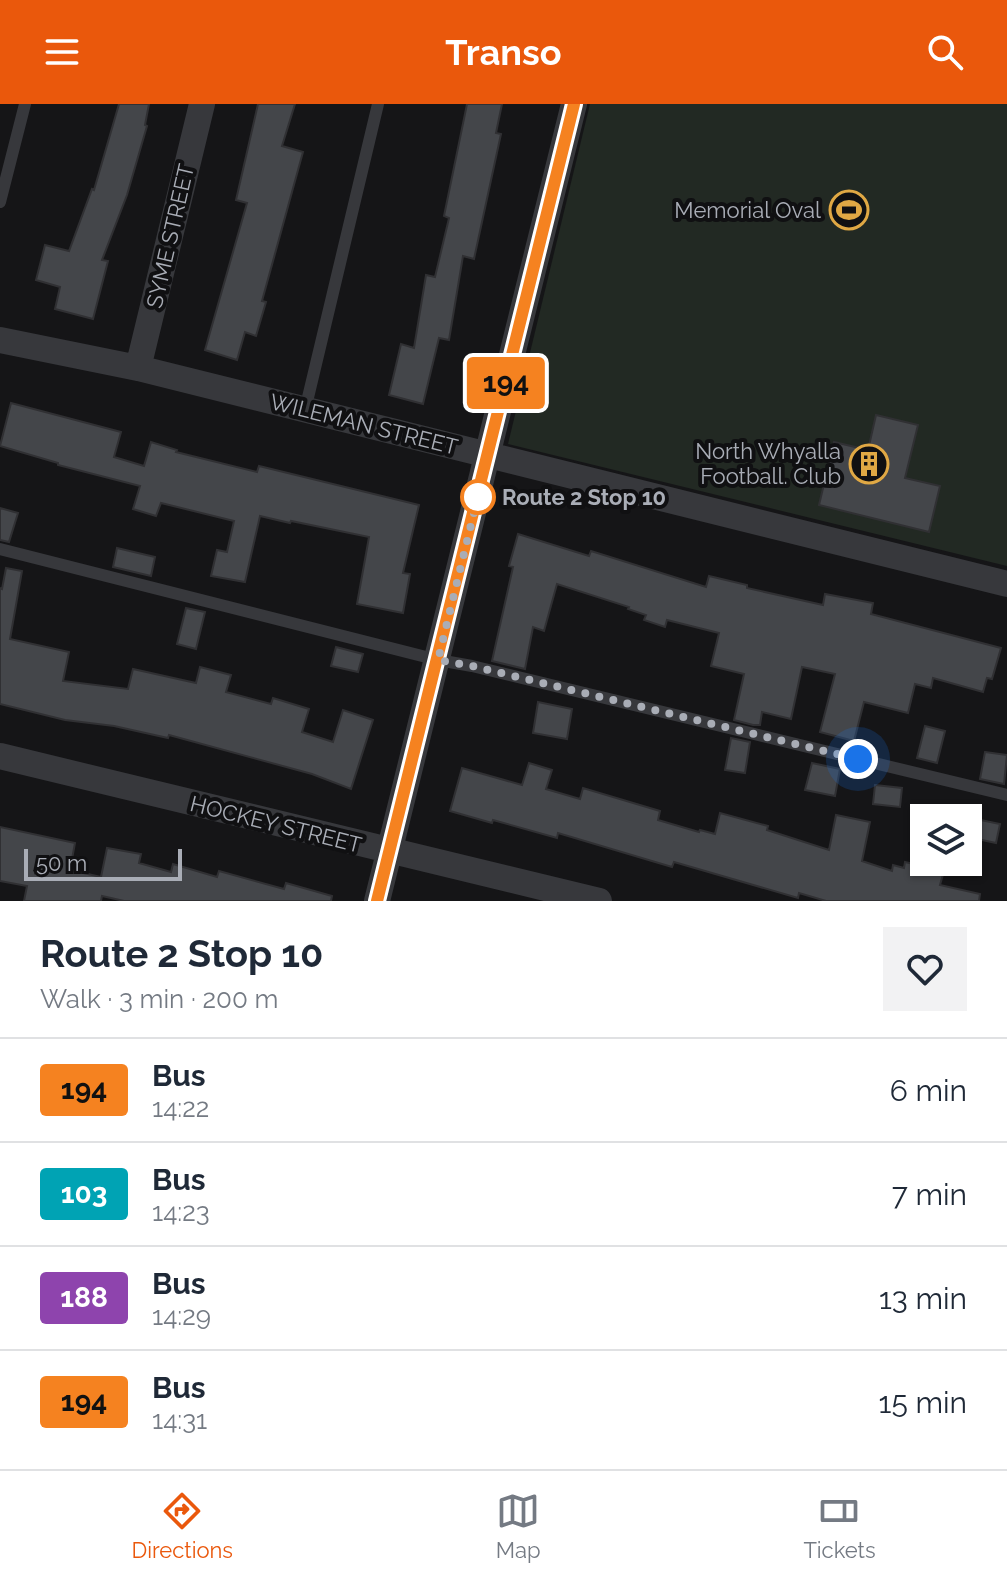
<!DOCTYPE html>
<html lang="en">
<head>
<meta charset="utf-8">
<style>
	body { margin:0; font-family:Raleway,sans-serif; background:#f2f2f3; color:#1f2937; height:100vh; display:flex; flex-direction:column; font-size:30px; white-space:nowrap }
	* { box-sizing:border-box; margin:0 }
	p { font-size:26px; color:#747a83 }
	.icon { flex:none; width:44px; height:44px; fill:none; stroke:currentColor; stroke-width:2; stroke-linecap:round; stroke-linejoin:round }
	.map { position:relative; height:797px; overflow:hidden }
	.side { display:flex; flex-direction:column; background:#fff; flex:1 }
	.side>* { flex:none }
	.badge { padding:0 16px; border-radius:6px; font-size:28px; line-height:52px }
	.tools { position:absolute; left:910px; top:700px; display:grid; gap:16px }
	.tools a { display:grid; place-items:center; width:72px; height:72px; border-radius:0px; background:#fff; box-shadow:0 2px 6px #0004; font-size:40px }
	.scale { position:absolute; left:24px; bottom:20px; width:158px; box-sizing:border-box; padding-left:8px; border:4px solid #a9adb6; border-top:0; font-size:22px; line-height:28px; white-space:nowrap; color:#a9adb6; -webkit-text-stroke:6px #101012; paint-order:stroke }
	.you { position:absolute; width:40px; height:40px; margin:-20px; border:6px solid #fff; border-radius:50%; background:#1a73e8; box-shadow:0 0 0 12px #1a73e833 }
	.map>.badge { position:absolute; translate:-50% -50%; box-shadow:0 0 0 4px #fff }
	.round { display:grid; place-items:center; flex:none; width:84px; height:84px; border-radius:0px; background:#f2f2f3 }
	.overview { display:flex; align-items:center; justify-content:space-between; height:136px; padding:0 40px }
	h1 { font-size:38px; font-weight:700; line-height:60px }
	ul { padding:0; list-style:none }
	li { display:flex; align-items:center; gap:24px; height:104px; padding:0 40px; border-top:2px solid #e0e1e3 }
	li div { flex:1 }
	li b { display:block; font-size:30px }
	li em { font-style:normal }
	li .badge { min-width:88px; font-weight:700; text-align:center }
	header { display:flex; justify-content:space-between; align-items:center; height:104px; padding:0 40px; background:#ea580c; color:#fff; font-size:36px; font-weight:700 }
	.dock { display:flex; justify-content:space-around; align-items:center; height:112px; border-top:2px solid #e0e1e3; background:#fff; font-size:22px; color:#747a83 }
	.dock a { display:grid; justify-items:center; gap:4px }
	.dock .active { color:#ea580c }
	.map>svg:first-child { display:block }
	.green { fill:#222923 }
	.building { fill:#44464a; stroke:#303033; stroke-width:2 }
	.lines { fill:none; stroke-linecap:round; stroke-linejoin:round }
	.service { stroke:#37383c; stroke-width:12 }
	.minor { stroke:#37383c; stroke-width:26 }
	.line-casing { stroke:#fff; stroke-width:18 }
	.line { stroke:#f58220; stroke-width:12 }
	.walk { stroke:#a9adb6; stroke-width:8; stroke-dasharray:0 14.4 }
	.stop-dot { fill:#fff; stroke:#f58220; stroke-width:4 }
	.labels { text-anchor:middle; stroke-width:8; stroke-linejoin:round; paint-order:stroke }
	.poi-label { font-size:22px; fill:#a9adb6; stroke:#101012; text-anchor:end }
	.street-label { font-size:22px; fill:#a9adb6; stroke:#101012 }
	.stop-label { font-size:22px; font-weight:bold; fill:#a9adb6; stroke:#101012; text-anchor:start }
</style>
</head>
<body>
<header><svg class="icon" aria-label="menu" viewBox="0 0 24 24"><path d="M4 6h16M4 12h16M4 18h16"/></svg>Transo<svg class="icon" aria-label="search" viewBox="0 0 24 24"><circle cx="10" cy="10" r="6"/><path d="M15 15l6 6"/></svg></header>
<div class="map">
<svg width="1007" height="797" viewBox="0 0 1007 797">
	<rect width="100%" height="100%" fill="#151517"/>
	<!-- green -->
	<path class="green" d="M590,0H1007V462L508,340Z"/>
	<!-- building -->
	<path class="building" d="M119,0H149L145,21L147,22L127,91L102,156L108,157L93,215L55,205L60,183L36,176L45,141L69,147L92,85L94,86Z
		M258,0H295L282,42L303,48L262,197L266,198L256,232L245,228L237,256L205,246L247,99L236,96Z
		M467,0H502L496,29L501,30L474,155L463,152L449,236L439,234L423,300L389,291L401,240L414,244L426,171L435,173L449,114L444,112Z
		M11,299L121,328L114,353L144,362L151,338L177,346L176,348L257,368L259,362L419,401L403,469L410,470L403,509L357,500L369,433L291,417L290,419L260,412L245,478L211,472L217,446L227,448L234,417L161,399L156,412L133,405L140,382L58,361V359L0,342Z
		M876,311L918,321L905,374L940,382L929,428L819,401L834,338L868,346Z
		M0,404L18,409L9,438L0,436Z
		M518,430L589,452L591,447L706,483L709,472L747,481V484L823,501L825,490L873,499L871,510L1001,544L992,575L987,574L983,588L933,574L931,584L915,580L908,609L864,598L854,637L820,628L835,570L802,563L791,615L762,608L760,621H753L734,616L744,570L711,562L719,529L667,516L665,523L644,516L646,511L628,505L629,503L557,480L544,527L533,523L525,565L492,557L513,463L509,462Z
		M117,444L155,453L151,472L113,463Z
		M6,464L22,467L10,535L69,548L63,577L128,585L133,565L196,579L200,563L231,571L226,588L271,600L273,594L309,605L302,628L333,638L343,606L373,616L351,685L312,670L169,631L168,634L114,622L65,616L0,600V484L2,485Z
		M186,504L205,508L196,545L177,540Z
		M336,543L363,550L358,568L331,562Z
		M538,598L572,605L567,635L533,629Z
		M925,622L945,627L937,659L917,654Z
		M731,634L750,638L745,669L725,666Z
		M985,648L1007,651L1004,680L980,675Z
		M529,659L552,666L546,685L580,695L583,684L660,707L658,716L699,728L700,726L715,730L720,709L768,722L767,726L829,746L836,711L870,718L862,757L892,767L893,761L904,764L905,758L944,767L940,781L980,790L979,797H826L799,789L798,794L674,758L672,763L558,729L557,734L493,716L492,719L450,707L462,664L522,681Z
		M812,659L840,665L835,692L805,686Z
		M875,681L902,684L900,703L873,700Z
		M971,714L1000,720L996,739L968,733Z
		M0,723L75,739L70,766L101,773L107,744L141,750L139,759L171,768L173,760L217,773L219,767L284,785L286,779L332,792L331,797H124L102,792L101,797H24L27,782L0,777Z"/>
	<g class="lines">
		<!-- service -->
		<path class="service" d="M0,98L25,0
			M305,306L378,0
			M0,445L438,556L472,562L1007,691"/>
		<!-- minor -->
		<path class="minor" d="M0,236L138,264L1007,480
			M138,264L202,0
			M0,652L599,797
			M377,797L574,0"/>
	</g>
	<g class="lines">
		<!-- line casing -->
		<g class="line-casing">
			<path id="line" d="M377,797L574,0"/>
		</g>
		<!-- line -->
		<use href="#line" class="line"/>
		<!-- walk -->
		<path class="walk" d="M478,393L481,380L438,556L472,562L858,655"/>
	</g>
	<!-- icons -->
	<defs>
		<g id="stadium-ring" transform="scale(2)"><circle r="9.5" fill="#101012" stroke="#e0a844" stroke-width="1.5"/><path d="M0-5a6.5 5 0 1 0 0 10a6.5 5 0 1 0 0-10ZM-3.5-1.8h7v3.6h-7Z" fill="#e0a844"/></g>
		<g id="building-ring" transform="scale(2)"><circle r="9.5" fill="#101012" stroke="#e0a844" stroke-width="1.5"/><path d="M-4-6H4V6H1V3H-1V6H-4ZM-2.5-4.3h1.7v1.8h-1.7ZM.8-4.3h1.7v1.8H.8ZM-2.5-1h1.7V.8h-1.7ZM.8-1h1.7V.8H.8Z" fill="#e0a844"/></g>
	</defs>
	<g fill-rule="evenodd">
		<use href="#stadium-ring" x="849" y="106"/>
		<use href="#building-ring" x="869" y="360"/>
	</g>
	<!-- markers -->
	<circle class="stop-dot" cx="478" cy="393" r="16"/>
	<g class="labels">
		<!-- poi labels -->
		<g class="poi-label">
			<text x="821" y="114">Memorial Oval</text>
			<text x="841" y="355">North Whyalla<tspan x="841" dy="25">Football. Club</tspan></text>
		</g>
		<!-- street labels -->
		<g class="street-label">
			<text transform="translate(170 132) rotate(-77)" y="8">SYME STREET</text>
			<text transform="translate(364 320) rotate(14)" y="8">WILEMAN STREET</text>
			<text transform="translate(276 720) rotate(14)" y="8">HOCKEY STREET</text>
		</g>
		<!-- stop labels -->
		<g class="stop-label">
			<text x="502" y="401">Route 2 Stop 10</text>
		</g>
	</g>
</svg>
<div class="tools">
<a><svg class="icon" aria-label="layers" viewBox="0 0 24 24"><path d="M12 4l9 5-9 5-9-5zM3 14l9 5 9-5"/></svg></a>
</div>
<div class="scale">50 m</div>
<div class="you" style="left:858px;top:655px"></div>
<b class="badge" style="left:506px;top:279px;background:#f58220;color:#111">194</b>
</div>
<section class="side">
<div class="overview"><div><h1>Route 2 Stop 10</h1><p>Walk · 3 min · 200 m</p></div><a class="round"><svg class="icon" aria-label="heart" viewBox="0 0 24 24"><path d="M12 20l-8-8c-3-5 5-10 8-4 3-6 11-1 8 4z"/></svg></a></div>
<ul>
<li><span class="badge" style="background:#f58220;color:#111">194</span><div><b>Bus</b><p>14:22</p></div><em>6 min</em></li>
<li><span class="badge" style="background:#00a3b4;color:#fff">103</span><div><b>Bus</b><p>14:23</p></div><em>7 min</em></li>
<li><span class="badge" style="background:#8e44ad;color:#fff">188</span><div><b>Bus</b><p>14:29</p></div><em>13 min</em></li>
<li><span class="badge" style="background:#f58220;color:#111">194</span><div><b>Bus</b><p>14:31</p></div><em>15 min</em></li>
</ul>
</section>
<nav class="dock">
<a class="active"><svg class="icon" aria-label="directions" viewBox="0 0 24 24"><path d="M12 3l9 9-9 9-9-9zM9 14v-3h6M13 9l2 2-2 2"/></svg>Directions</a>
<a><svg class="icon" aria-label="map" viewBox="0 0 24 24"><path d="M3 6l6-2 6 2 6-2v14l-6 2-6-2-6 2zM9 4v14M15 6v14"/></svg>Map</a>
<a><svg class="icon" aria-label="tickets" viewBox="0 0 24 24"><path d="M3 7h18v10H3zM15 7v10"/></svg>Tickets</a>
</nav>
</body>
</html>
